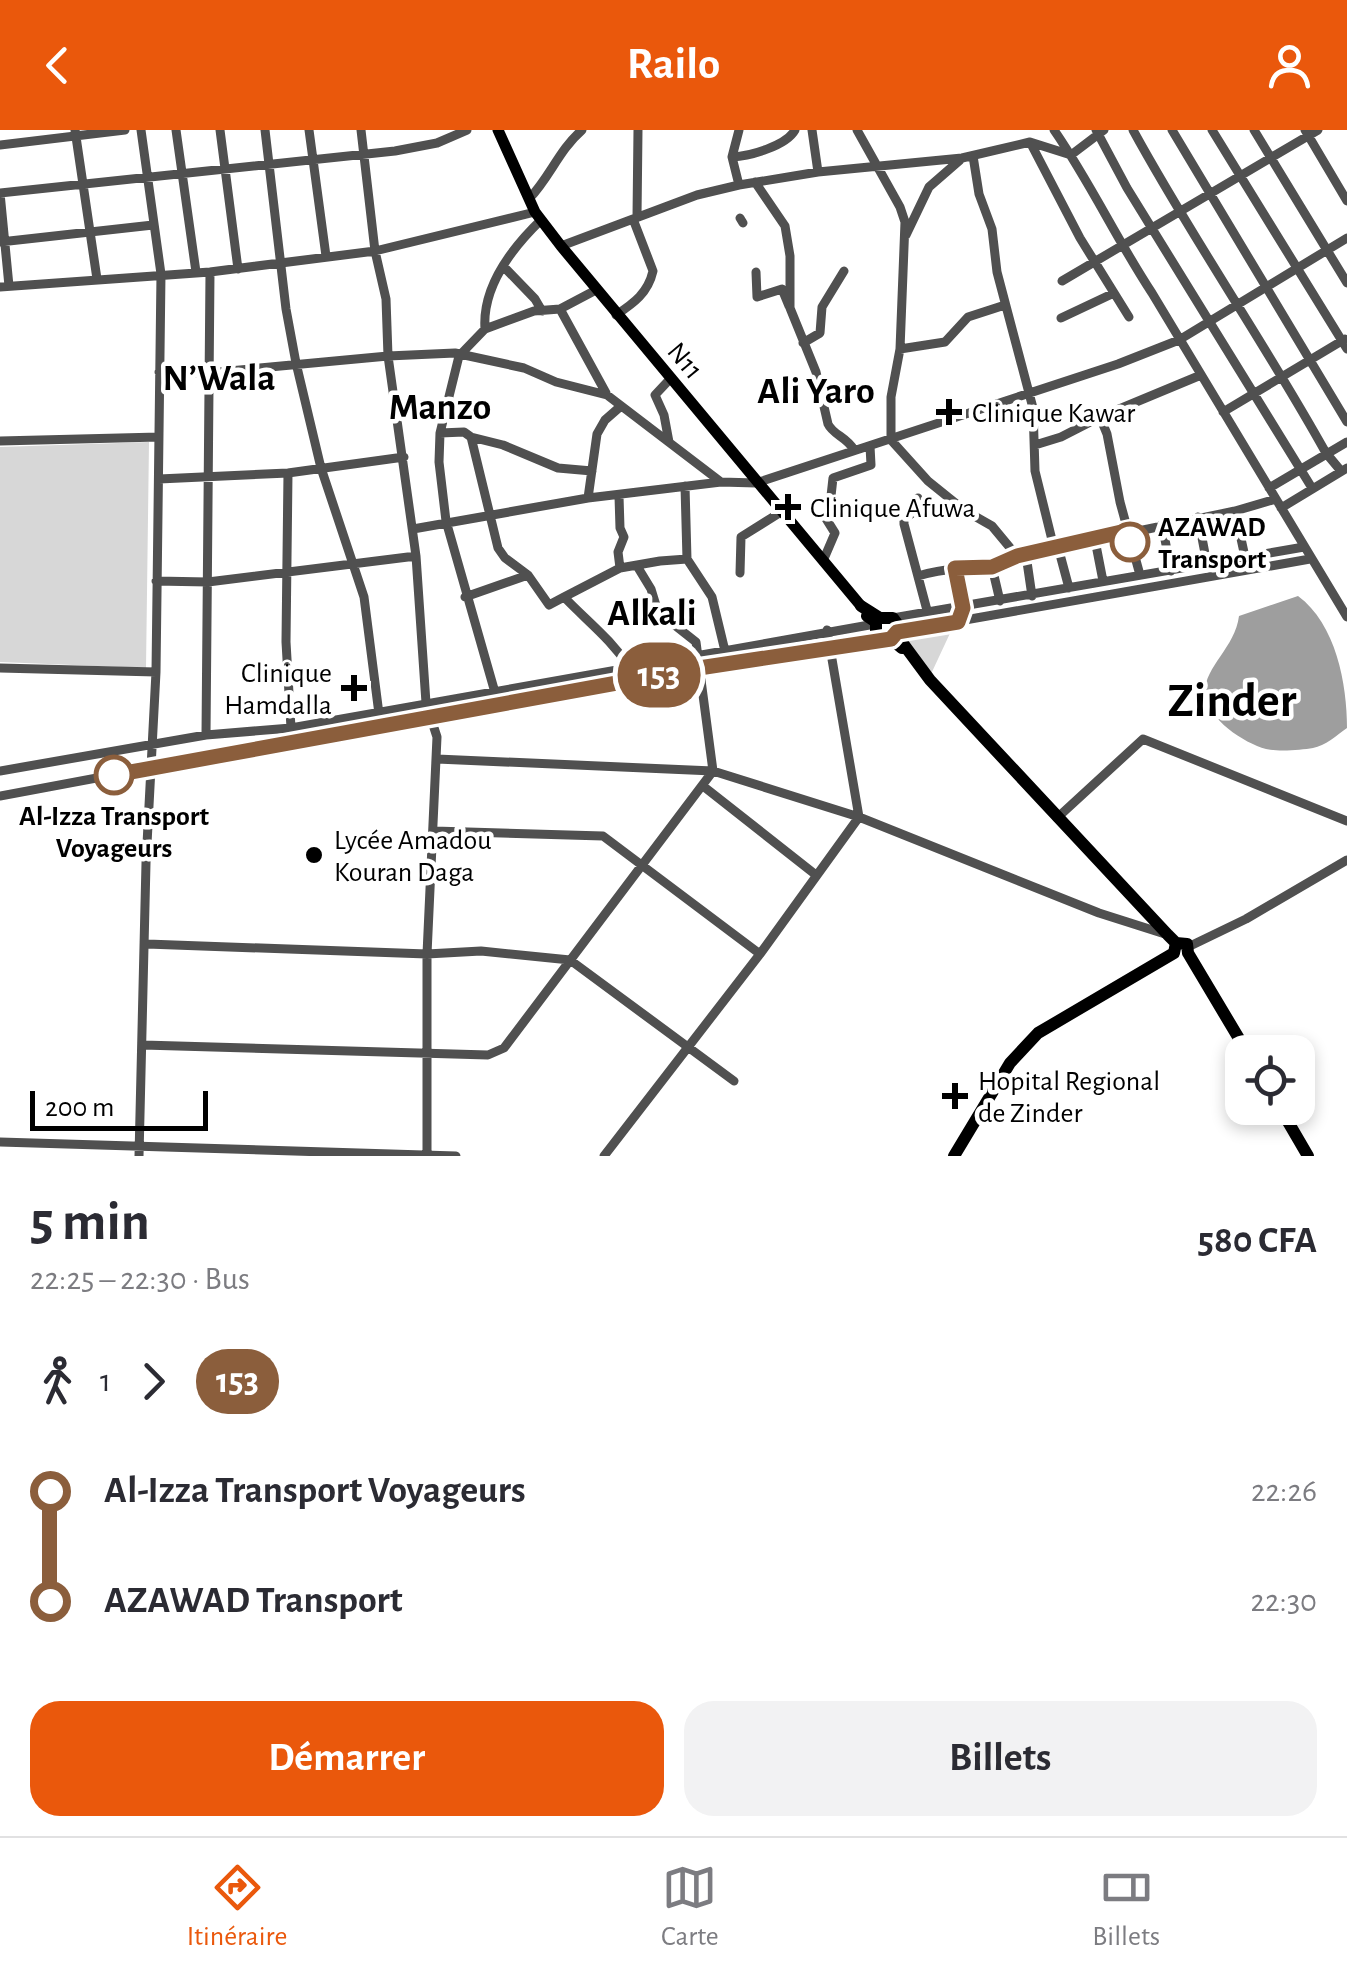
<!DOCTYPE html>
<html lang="fr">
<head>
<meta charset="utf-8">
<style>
	body { margin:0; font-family:"Alegreya Sans",sans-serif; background:#f2f2f3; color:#2b2b33; height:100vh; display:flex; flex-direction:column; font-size:38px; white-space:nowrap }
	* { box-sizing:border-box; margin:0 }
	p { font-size:32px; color:#7c7c81 }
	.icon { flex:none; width:55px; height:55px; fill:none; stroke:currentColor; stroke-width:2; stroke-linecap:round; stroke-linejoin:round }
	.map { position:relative; height:1026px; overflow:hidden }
	.side { display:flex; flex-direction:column; background:#fff; flex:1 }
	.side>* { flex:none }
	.badge { padding:0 20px; border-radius:32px; font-size:35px; line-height:65px }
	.buttons { position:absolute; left:1225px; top:905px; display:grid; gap:20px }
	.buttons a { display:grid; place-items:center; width:90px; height:90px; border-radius:20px; background:#fff; box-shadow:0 5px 15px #0003; font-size:50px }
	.scale { position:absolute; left:30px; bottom:25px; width:178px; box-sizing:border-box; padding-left:10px; border:5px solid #000; border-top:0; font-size:28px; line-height:35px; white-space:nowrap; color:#000; -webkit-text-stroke:8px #fff; paint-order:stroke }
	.map>.badge { position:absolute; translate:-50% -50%; box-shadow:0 0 0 5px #fff }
	.legs { display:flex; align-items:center; gap:15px; height:110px; padding:0 30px; font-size:32px }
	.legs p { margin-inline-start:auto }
	.summary { display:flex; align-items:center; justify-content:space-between; height:170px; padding:0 30px }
	h1 { font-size:55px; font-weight:700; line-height:75px }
	.cta { display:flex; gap:20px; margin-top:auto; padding:20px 30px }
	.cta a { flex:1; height:115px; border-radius:30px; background:#ea580c; color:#fff; font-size:40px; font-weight:700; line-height:115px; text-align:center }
	.cta a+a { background:#f2f2f3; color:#2b2b33 }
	ul { padding:0 30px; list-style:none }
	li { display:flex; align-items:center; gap:35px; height:110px; font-size:38px }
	li i { display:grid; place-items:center; width:15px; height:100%; margin:0 12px; background:currentColor }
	li i::after { content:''; width:25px; height:25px; margin:-12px; border:8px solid; border-radius:50%; background:#fff }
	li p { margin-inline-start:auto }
	li:first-child i { background:linear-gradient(#0000 50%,currentColor 0) }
	li:last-child i { background:linear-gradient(currentColor 50%,#0000 0) }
	header { display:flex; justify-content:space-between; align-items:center; height:130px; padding:0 30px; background:#ea580c; color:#fff; font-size:45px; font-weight:700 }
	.menu { display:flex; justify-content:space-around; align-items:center; height:140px; border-top:2px solid #e1e1e2; background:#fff; font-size:28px; color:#7c7c81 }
	.menu a { display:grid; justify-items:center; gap:5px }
	.menu .selected { color:#ea580c }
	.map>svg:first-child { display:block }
	.green { fill:#d7d7d7 }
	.water { fill:#9e9e9e }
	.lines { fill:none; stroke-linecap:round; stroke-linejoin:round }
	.minor { stroke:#505050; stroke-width:9 }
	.major { stroke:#000; stroke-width:11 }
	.highway { stroke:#000; stroke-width:12 }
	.line-1-casing { stroke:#fff; stroke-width:22 }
	.line-1 { stroke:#8b5e3c; stroke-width:15 }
	.poi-dot { fill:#000; stroke:#fff; stroke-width:4 }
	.stop-1-dot { fill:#fff; stroke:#8b5e3c; stroke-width:5 }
	.labels { text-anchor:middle; stroke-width:9; stroke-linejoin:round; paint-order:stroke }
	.street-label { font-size:28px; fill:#000; stroke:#fff }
	.poi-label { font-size:28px; fill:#000; stroke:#fff; text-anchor:start }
	.stop-label { font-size:28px; font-weight:bold; fill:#000; stroke:#fff; text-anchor:start }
	.district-label { font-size:38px; font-weight:bold; fill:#000; stroke:#fff }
	.town-label { font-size:48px; font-weight:bold; fill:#000; stroke:#fff }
</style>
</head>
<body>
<header><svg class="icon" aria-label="back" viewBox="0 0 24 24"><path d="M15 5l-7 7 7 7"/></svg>Railo<svg class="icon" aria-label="person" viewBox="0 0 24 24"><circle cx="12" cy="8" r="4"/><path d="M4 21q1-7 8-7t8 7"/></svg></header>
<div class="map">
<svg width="1347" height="1026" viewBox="0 0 1347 1026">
	<rect width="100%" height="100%" fill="#fff"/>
	<!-- green -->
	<path class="green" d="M149,312L146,538L0,532V317Z
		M952,499L931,544L902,509Z"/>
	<!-- water -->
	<path class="water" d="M1298,466C1336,494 1347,554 1347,598C1337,605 1325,616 1313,618C1301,620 1279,622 1266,619C1244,613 1207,589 1205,563C1204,537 1235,518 1239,486Z"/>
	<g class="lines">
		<!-- minor -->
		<path class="minor" d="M75,0L97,149
			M176,0L196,142
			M220,0L238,139
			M265,0L286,179L296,233L321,338L364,467L379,584
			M309,0L326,126
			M361,0L375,121L386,169L388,226L416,426L426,573L437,607L427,824V1026
			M812,0L818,42
			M857,0L900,77L905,92L900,219L891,267V310L928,351L964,380L992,396L1017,426
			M1054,0C1090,52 1117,110 1152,163L1347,487
			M1096,0L1127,58L1312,358
			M1133,0C1193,110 1265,213 1326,323L1341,341
			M1172,0L1347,292
			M1212,0L1347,219
			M1254,0L1347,153
			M1305,0L1347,71
			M1030,12L1080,108L1129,187
			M0,15L125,0
			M973,26L979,64L992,99L997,142L1033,278L1035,341L1054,418
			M732,27C750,26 786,16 795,0
			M755,52L785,96L790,126V178L816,242L828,294C833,305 847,307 854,320
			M739,55L732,27L739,0
			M0,63L395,21L437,13L467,0
			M0,63L9,156
			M529,69C550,47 559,20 582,0
			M637,87L638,0
			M740,88L743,93
			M906,105L929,57L960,30
			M0,112L153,95
			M561,116L697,65L739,55L818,42L962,28L1030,12L1071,25L1104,0
			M505,138L535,169L542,181
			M756,142L757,167L782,159L789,176
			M1062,151L1318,0
			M0,157L210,142L375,121L535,82
			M560,179L606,263
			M616,185C634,173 648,163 653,141L633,89
			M1061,188L1114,163
			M485,199C482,157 512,118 541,90
			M803,213L820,203L822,177L844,141
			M900,219L945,212L968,187L1005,175
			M159,242L207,243L388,226L455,223L524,238L556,252L607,265L721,352
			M1223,282L1345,209
			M1100,287L1107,304L1120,372L1140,445
			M440,303L464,302L471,307L498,418L505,428L528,445L549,475L564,467C588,492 611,509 630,538
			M471,307L503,315L558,338L592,341
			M0,311L159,307
			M669,312L664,285L655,265L670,249
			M1035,315L1061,307L1100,287L1201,245
			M288,343L286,512L291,598
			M159,349L288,343L404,327
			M685,356L687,429L712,467L725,521
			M1269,358L1347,312
			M588,368L597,304L605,290L621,276
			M918,368V379L904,389V394L928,484
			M1281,378L1347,338
			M1235,381L1245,427
			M1198,387L1207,434
			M1162,394L1171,441
			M413,399L588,368L721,352L756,353L1118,234L1179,210L1347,108
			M1095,410L1103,451
			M1058,417L1069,458
			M1026,425L1032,466
			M823,431L835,403L825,387L829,384L833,348L871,335L870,316
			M992,437L1000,471
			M620,438L660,431L687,429
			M955,438L962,481
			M740,443L741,407L781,382
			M918,446C954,434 981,442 1017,426L1235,381L1276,369
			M156,451L208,452L416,426
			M465,467L528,445
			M564,467L620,438L618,422L624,407L620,398L619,366
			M893,488L1304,417
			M897,502L1310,429
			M0,538L156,542
			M496,566L446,391L439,332L440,303L459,226L485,199L534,181L560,179L596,160
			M206,605L210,142
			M437,629L713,641L859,687L1099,783L1165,804
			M0,641L206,605L291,598L875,494
			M703,656L816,745
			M0,666L498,573L880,508
			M1057,688L1143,609L1347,691
			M434,701L603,706L760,824
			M147,814L427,824L481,821L570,830L734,951
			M1188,817L1246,789L1347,730
			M143,915L488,925L504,918L713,641L696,512L658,482L651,459L637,436
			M0,1012L456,1026
			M139,1026L146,733L156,542L161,144L141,0
			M604,1026L760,824L859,687L827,500"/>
		<!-- major -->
		<path class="major" d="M498,0L535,82L561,116L861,476"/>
		<!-- highway -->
		<path class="highway" d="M861,476L880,488H893L898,495L896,504L930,550L1168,805L1176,813L1187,814L1188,823L1247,922
			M867,486L876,492V505L891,509L902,518
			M1280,978L1308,1026
			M954,1026L1010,933L1038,903L1174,823L1176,813"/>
	</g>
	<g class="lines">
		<!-- line-1 casing -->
		<g class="line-1-casing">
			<path id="line-1" d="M114,645L699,538L891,509L897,502L958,492L963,478L955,438L992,437L1017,426L1130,400V412"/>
		</g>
		<!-- line-1 -->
		<use href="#line-1" class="line-1"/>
	</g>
	<!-- markers -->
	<g class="poi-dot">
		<path d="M944 267h10v10h10v10h-10v10h-10v-10h-10v-10h10z"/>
		<path d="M783 362h10v10h10v10h-10v10h-10v-10h-10v-10h10z"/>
		<path d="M349 543h10v10h10v10h-10v10h-10v-10h-10v-10h10z"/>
		<circle cx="314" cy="725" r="10"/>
		<path d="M950 951h10v10h10v10h-10v10h-10v-10h-10v-10h10z"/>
	</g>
	<g class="stop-1-dot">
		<circle cx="1130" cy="412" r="18"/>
		<circle cx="114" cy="645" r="18"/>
	</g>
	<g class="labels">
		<!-- street labels -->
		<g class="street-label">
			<text transform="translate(686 230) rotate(50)" y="10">N11</text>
		</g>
		<!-- poi labels -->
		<g class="poi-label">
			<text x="972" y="292">Clinique Kawar</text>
			<text x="810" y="387">Clinique Afuwa</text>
			<text x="332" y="552" text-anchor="end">Clinique<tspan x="332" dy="32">Hamdalla</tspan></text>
			<text x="334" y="719">Lycée Amadou<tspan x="334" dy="32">Kouran Daga</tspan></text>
			<text x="978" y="960">Hopital Regional<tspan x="978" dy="32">de Zinder</tspan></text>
		</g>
		<!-- stop labels -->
		<g class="stop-label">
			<text x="1158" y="406">AZAWAD<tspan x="1158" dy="32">Transport</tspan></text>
			<text x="114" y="695" text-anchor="middle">Al-Izza Transport<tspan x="114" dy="32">Voyageurs</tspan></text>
		</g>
		<!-- district labels -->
		<g class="district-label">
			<text x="219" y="260">N’Wala</text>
			<text x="816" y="273">Ali Yaro</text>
			<text x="440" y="289">Manzo</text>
			<text x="652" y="495">Alkali</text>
		</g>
		<!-- town labels -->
		<g class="town-label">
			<text x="1232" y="586">Zinder</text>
		</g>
	</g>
</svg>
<div class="buttons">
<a><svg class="icon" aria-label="locate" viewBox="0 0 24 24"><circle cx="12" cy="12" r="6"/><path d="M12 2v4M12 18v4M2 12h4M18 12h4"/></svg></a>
</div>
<div class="scale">200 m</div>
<b class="badge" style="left:659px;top:545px;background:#8b5e3c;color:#fff">153</b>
</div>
<section class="side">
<div class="summary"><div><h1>5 min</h1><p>22:25 – 22:30 · Bus</p></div><b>580 CFA</b></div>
<div class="legs"><svg class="icon" aria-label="walk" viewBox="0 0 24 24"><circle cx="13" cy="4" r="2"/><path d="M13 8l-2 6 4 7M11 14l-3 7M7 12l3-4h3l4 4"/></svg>1<svg class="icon" aria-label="forward" viewBox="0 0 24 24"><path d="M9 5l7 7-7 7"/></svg><b class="badge" style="background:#8b5e3c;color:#fff">153</b></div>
<ul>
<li><i style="color:#8b5e3c"></i><b>Al-Izza Transport Voyageurs</b><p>22:26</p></li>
<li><i style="color:#8b5e3c"></i><b>AZAWAD Transport</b><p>22:30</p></li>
</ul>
<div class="cta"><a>Démarrer</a><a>Billets</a></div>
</section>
<nav class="menu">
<a class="selected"><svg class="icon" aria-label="directions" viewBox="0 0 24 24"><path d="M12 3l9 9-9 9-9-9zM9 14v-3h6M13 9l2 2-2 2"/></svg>Itinéraire</a>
<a><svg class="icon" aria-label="map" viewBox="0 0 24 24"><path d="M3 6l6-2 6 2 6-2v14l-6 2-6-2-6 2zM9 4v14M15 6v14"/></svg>Carte</a>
<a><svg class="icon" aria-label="tickets" viewBox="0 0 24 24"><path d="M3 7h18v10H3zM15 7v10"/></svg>Billets</a>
</nav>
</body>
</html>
